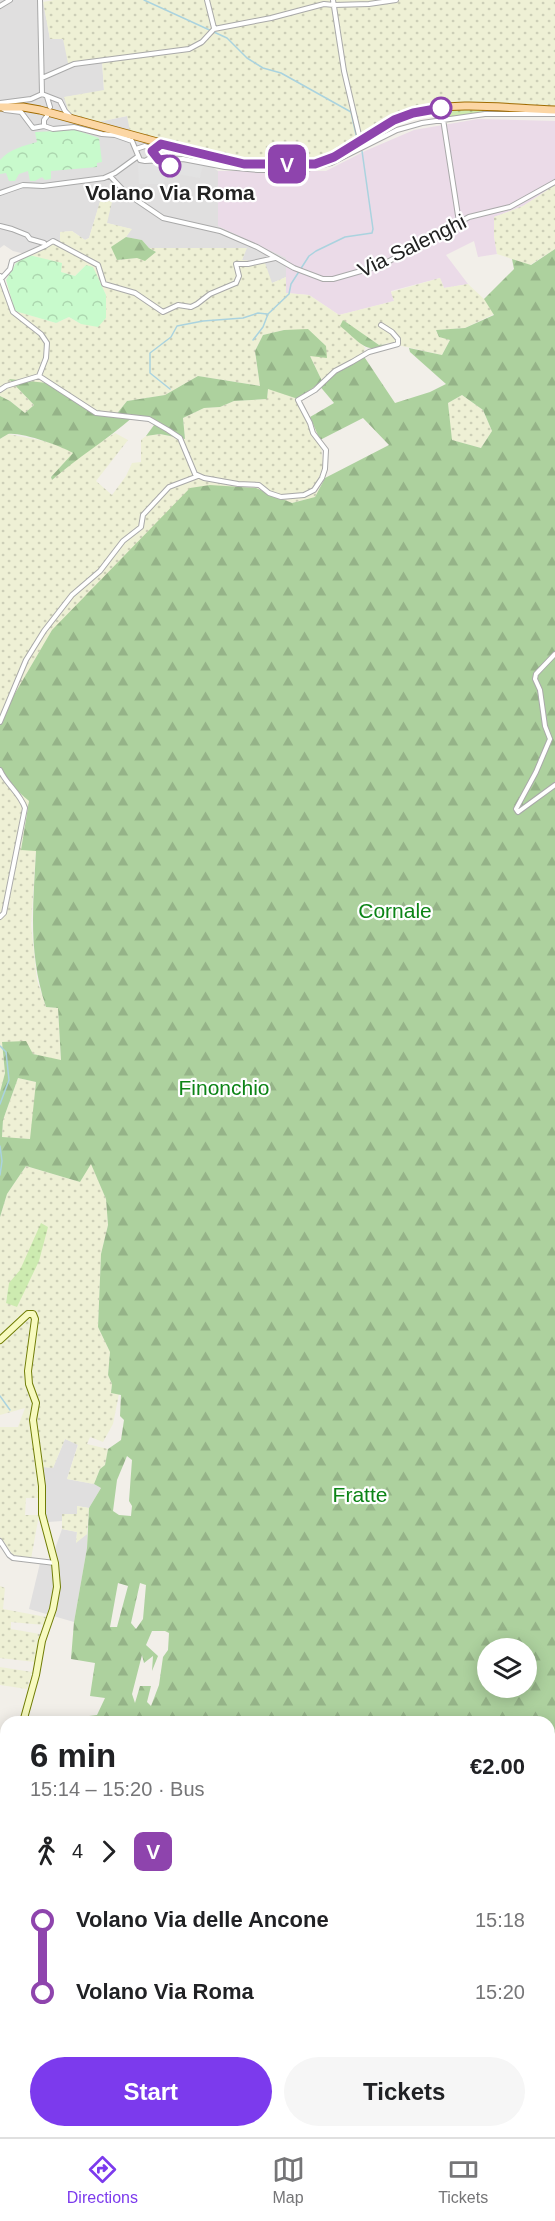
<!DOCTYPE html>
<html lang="en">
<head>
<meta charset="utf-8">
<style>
	body { margin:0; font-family:Arial,sans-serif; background:#f6f6f6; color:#202124; height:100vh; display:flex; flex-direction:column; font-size:22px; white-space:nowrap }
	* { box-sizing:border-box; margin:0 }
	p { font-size:20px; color:#757577 }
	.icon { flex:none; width:33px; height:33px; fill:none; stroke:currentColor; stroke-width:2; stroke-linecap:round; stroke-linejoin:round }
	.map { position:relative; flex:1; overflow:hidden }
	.side { position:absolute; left:0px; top:1716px; width:555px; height:422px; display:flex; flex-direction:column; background:#fff; border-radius:18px 18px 0 0; box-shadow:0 3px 15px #0003 }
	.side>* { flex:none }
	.badge { padding:0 12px; border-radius:9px; font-size:21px; line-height:39px }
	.fabs { position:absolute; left:477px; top:1638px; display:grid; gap:12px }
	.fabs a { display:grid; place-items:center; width:60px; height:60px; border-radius:50%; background:#fff; box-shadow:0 3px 15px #0003; font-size:30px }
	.map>.badge { position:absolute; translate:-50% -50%; box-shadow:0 0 0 3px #fff }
	.legs { display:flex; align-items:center; gap:9px; height:66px; padding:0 30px; font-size:20px }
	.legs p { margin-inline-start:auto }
	.overview { display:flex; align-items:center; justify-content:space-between; height:102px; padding:0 30px }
	h1 { font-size:33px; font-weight:700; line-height:45px }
	.primary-button { display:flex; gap:12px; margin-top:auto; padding:12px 30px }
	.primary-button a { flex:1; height:69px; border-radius:36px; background:#7c3aed; color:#fff; font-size:24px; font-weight:700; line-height:69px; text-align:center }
	.primary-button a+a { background:#f6f6f6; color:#202124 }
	ul { padding:0 30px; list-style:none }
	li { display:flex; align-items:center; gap:21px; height:72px; font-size:22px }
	li i { display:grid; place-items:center; width:9px; height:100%; margin:0 8px; background:currentColor }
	li i::after { content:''; width:15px; height:15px; margin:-8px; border:4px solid; border-radius:50%; background:#fff }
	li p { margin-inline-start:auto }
	li:first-child i { background:linear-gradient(#0000 50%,currentColor 0) }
	li:last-child i { background:linear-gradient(currentColor 50%,#0000 0) }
	.dock { display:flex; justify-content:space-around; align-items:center; height:84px; border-top:2px solid #e0e0e0; background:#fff; font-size:16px; color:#757577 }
	.dock a { display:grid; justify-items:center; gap:3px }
	.dock .current { color:#7c3aed }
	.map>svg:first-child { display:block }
	.residential { fill:#e0dfdf }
	.industrial { fill:#ebdbe8 }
	.farmland { fill:url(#farmland-dots); fill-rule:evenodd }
	.grass { fill:url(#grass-dots) }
	.forest { fill:url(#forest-firs); fill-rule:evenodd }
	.park { fill:url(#park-crowns) }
	.parking { fill:#e2e2e2 }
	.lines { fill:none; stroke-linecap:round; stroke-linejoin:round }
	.stream { stroke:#aad3df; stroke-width:1.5 }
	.street-casing { stroke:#a9a9a9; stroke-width:6 }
	.secondary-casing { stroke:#707d05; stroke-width:8 }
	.primary-casing { stroke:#a06b00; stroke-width:9 }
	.street { stroke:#fff; stroke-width:4 }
	.secondary { stroke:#f7fabf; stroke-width:6 }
	.primary { stroke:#fcd6a4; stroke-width:7 }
	.line-1-casing { stroke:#fff; stroke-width:14 }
	.line-1 { stroke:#8e44ad; stroke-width:9 }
	.stop-1-dot { fill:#fff; stroke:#8e44ad; stroke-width:3 }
	.labels { text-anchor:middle; stroke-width:4.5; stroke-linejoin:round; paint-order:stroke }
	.stop-label { font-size:21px; font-weight:bold; fill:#222; stroke:#fff }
	.street-label { font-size:21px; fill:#222; stroke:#fff }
	.park-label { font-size:21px; fill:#0c8416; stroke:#fff }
</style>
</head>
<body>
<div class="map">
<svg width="555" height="2137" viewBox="0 0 555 2137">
	<defs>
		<pattern id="farmland-dots" width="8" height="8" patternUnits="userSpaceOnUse" patternTransform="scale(1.5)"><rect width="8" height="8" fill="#eef0d5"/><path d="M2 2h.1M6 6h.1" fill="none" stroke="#ccceb7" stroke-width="1.8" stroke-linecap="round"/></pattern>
		<pattern id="grass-dots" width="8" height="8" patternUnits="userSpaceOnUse" patternTransform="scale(1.5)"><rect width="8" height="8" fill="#cdebb0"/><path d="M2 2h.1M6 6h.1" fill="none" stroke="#b0c997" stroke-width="1.8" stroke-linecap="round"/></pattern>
		<pattern id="forest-firs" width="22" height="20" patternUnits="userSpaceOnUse" patternTransform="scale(1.5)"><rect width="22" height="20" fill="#add19e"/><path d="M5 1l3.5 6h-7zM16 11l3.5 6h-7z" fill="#95b388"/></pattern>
		<pattern id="park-crowns" width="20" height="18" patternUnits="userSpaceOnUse" patternTransform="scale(1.5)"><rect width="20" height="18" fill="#c8facc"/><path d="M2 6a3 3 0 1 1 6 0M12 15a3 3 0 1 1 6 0" fill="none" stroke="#acd6af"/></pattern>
	</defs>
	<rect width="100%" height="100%" fill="#f2efe9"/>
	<!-- residential -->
	<path class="residential" d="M0,0H43L50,39H63L102,60L104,91L65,97L98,122L127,116L183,146L218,171V226L287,258L286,277L272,283L242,260L246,248H149L142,240L126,237L131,229L107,223L101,199L89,238L85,240L72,231L60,232V241L29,255L13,251L4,245L0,248Z
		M65,1439L78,1444L67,1479L94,1484L101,1488L89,1508L77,1506V1514H62V1521L48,1522L45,1515L43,1467L53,1468Z
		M62,1529L77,1532L76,1542L87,1534V1548L74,1622L29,1609L41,1559L51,1560Z
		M6,1806V1881L0,1880V1811Z"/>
	<!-- industrial -->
	<path class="industrial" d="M478,119L555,121V185L523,206L494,217V236L497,254L478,257L474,241L446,255L468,284L444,288L440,278L391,291L394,301L339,315L309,295L286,293V258L218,226V171H326L365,151L414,130Z"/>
	<!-- farmland -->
	<path class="farmland" d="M54,0H555V107L435,105L398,115L334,153L316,158L302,161L234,159L130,131L127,116L98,122L69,113L64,97L104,90L102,61L68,63L63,39H50L43,2Z
		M555,185V249L530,265L497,254L494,236V217L523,206Z
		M101,198L112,202L107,223L132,229L126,237L112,247L118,260L137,258L156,252L149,248H247L242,260L265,263L272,283L286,277V293L309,295L339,315L394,301L391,292L440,278L444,288L468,284L484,299L494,314L465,328L436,330L439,337L450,340L442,355L389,343L379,345L343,321L365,348L363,355L322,381L310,356L284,330L263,335L255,351L260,386L198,376L165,395L127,401L115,416L97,415L10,380L34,405L25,413L10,401L0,396V286L7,285L16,311L56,323L69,317L81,324L106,295L98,278L86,265L75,276L60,272L62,264L29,255L60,241V232L72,231L85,240L89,238Z
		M268,388L298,399L310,417L320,440L325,478L315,497L292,503L256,488L52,630L14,695L0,724V439L8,434L39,440L62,446L74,453L51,477L52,480L79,456L115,433L128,440L96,481L112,495L126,476L132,463L141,462V440L146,436L160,434L185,439L183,418L204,408L220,407L234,401L267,399Z
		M462,395L483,410L492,431L481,448L451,440L448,403Z
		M0,776L29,801L21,849L36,850L31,925L37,980L46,1007L58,1008L61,1061L33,1054L2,1042L5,1073L0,1092Z
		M18,1078L36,1082L31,1139L2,1138L3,1120Z
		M91,1163L106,1199L108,1225L101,1254L98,1327L110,1352L108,1375L112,1384L111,1393L119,1394L113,1424L103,1442L90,1437L87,1444L108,1449L105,1465L100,1469L94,1484L67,1479L78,1445L65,1439L53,1468L43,1467L44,1498H26L25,1515H39L31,1559L13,1555L0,1537V1427H18L25,1408L0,1415V1217L7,1194L26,1166L80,1182ZM20,1270L17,1307L6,1302L9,1284Z
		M77,1506L89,1508L87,1534L76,1543L77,1532L62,1529V1514H77Z
		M0,1586L5,1588L3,1609L46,1617L44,1625L11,1622V1629L40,1634L35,1662L0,1658Z
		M0,1667L32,1672L27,1689L0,1685Z"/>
	<!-- grass -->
	<path class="grass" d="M439,110H485L555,113H479L448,117Z
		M41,1223L48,1227L39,1261L17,1307L6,1303L9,1283L20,1270Z"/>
	<!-- forest -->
	<path class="forest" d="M126,237L142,240L149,248L156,252L145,261L137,258L117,260L111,247Z
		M555,249V2137H459L455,2132H549V1722H80L81,1717L97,1715L105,1698L90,1696L95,1663L71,1659L74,1622L87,1548L89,1508L101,1488L94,1484L100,1469L105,1465L108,1449L121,1440L124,1420L120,1416L121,1395L111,1393L112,1384L108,1375L110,1352L98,1327L101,1254L108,1225L106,1199L91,1164L80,1182L26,1166L7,1194L0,1217V1092L5,1073L2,1042L26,1041L33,1054L61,1060L58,1008L46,1007C28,953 33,907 36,851L21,850L29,801L0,776V724L14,695L52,630L190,488L210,485L256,488L292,503L315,497L325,478L389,445L363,418L320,440L310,417L334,403L318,384L298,399L268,389L267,399L234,401L220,407L204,408L183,418L185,439L160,434L146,436L157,421L133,417C107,440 78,457 52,480L51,477L73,453C61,446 22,432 8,434C7,435 1,438 0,439V396L10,401L25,413L34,405L9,379L47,383L97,415L115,416L127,401L165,395L198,376L260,386L255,351L263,335L284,330L308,329L326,346L327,358L310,356L322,381L363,355L395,403L430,392L446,384L410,352L409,348L442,355L450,340L439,337L436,330L465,328L494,315L484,299L514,269L512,259L531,265ZM462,395L483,410L492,431L481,448L452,440L448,403ZM18,1078L36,1082L30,1139L2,1137L3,1120ZM127,1456L132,1460L129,1501L132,1506L131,1516L119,1515L113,1511L117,1480ZM118,1583L128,1586L117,1627H110ZM140,1583L146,1585L143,1619L136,1629L131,1623ZM152,1631H165L169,1633L168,1650L163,1657L159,1685L151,1706L147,1702L151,1686H140L135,1703L132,1694L142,1655L144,1663L153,1656L152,1671L158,1656L146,1645ZM488,1648H526V1688H488Z
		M343,320L379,345L392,344C366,356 360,342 340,326Z
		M0,1880L6,1881V1936H0Z
		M6,1965V2132H73L76,2137H0V1967Z
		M167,2132H212L213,2134C225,2129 246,2129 257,2135L254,2137H168Z
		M371,2132H412L419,2137H370Z"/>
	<!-- park -->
	<path class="park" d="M76,130L99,138L102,162L97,163V167L51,171V179L45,180L42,177L35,181H30L28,171L19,174L15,181H9L6,173L0,174V160C10,149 23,146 37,142L35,132Z
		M29,255L62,263L61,272L75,276L86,265L93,267L106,295V318L98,327L81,324L69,317L56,323L15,311L6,280L16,263Z"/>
	<!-- parking -->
	<path class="parking" d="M183,161L203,165L200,178L171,173L164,162Z
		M162,163L165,175L164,184H139L138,164Z"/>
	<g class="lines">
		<!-- stream -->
		<path class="stream" d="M144,0L227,38L247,58L263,68L281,73L351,112L357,139
			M253,340L263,327L268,314L289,294L291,284L309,256L316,251L345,237L372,233L373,229L362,151
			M170,389L150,373V353L171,337L177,326L203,321L243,318L258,313L267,314
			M0,1046L6,1052L9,1080L0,1104
			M0,1146L2,1161L0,1175
			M0,1396L10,1410"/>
		<!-- street casing -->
		<g class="street-casing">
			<path id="street" d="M40,0L42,94
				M207,0L214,28
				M333,0L344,71L359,135
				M0,6L10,0
				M42,78L74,64L189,49L202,42L214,29L271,18L324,4L334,5L369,4L396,0
				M42,94L60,101L65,111L71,117
				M47,97L50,107
				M0,103L31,99L42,94
				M2,108L5,110L21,112L33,128L44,126L53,129L74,127L102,134L115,135
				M443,119L459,222
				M44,126V120L47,116
				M115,135L132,141L140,160L145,161L150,158L152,153L150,148L145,146L136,149
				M145,161L183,159L225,167L258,170H302L331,163L397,130L422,123L485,114H555
				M110,176L126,193L163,218L220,231L257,247L294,268L323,279H333L382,265L469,217L510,207L555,182
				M0,193L23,185L43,186L104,178L115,173L137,157
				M0,226L12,229L27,235L30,239L44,243L45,246L12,261L10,269L1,279
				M45,246L53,241L98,265L104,284L135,293L163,312L178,305L191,307L197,304L210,294L236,283L239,276L236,264H248L275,258
				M0,276L13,312L41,334L47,343L46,358L39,376L96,413L149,419L168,430L180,438L195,474L204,478L238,484L259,485L269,493L281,497L304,495L314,490L322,478L325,469L326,450L313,433L310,423L298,400L315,390L335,371L352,362L369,352L398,344V339L392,332L381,325
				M0,390L6,386L39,376
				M555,654L536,674L535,679L540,690L545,726L550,739L536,772L516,809L518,812L555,785
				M0,722L26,660L44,631L72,595L100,571L123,541L141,527L143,515L169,487L198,476
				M0,770C6,784 20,793 25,808L4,913L0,917
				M0,1541L9,1555L13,1558L55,1563
				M0,1825L6,1822
				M269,2132L271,2137
				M353,2132L359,2137"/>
		</g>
		<!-- secondary casing -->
		<g class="secondary-casing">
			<path id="secondary" d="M0,1340L28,1314H33L35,1319L28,1371L29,1384L36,1403L33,1420L42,1486V1514L55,1563L57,1587L53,1609L42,1641L36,1675L23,1722
				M6,1760L2,1762L0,1766L6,1772
				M0,2089L6,2102
				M549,2114L555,2137
				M20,2132L25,2137
				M543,2132L544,2137"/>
		</g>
		<!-- primary casing -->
		<g class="primary-casing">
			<path id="primary" d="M0,107H23L40,110L216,158C250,165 306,173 338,155C363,141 385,121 413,113C458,100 509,109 555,110"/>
		</g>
		<!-- street -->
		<use href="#street" class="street"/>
		<!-- secondary -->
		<use href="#secondary" class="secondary"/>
		<!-- primary -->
		<use href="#primary" class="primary"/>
	</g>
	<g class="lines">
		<!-- line-1 casing -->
		<g class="line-1-casing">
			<path id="line-1" d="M170,166L167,159L159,160L152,151L161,144L244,164H315L334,157L394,120L413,113L441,108"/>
		</g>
		<!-- line-1 -->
		<use href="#line-1" class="line-1"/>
	</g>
	<!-- markers -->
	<g class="stop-1-dot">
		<circle cx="441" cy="108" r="10"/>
		<circle cx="170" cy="166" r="10"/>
	</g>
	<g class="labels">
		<!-- stop labels -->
		<g class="stop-label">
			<text x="170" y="200">Volano Via Roma</text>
		</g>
		<!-- street labels -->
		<g class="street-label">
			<text transform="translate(412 246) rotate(-26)" y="7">Via Salenghi</text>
		</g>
		<!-- park labels -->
		<g class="park-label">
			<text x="395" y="918">Cornale</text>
			<text x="224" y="1095">Finonchio</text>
			<text x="360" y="1502">Fratte</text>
		</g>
	</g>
</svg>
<div class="fabs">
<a><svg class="icon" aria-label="layers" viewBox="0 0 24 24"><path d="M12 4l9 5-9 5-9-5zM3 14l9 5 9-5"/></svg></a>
</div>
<b class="badge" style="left:287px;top:164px;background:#8e44ad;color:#fff">V</b>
<section class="side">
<div class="overview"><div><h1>6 min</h1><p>15:14 – 15:20 · Bus</p></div><b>€2.00</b></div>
<div class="legs"><svg class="icon" aria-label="walk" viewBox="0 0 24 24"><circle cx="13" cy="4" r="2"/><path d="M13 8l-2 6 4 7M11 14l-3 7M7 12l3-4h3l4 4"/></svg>4<svg class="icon" aria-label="forward" viewBox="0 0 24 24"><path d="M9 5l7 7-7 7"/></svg><b class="badge" style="background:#8e44ad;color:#fff">V</b></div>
<ul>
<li><i style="color:#8e44ad"></i><b>Volano Via delle Ancone</b><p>15:18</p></li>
<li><i style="color:#8e44ad"></i><b>Volano Via Roma</b><p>15:20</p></li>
</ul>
<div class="primary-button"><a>Start</a><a>Tickets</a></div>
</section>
</div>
<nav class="dock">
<a class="current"><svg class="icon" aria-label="directions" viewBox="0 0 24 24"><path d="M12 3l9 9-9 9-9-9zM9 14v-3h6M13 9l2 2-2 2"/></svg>Directions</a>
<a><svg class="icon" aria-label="map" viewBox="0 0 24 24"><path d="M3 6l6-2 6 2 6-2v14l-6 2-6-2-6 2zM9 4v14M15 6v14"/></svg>Map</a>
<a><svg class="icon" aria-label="tickets" viewBox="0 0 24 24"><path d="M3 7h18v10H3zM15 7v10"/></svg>Tickets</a>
</nav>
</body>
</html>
